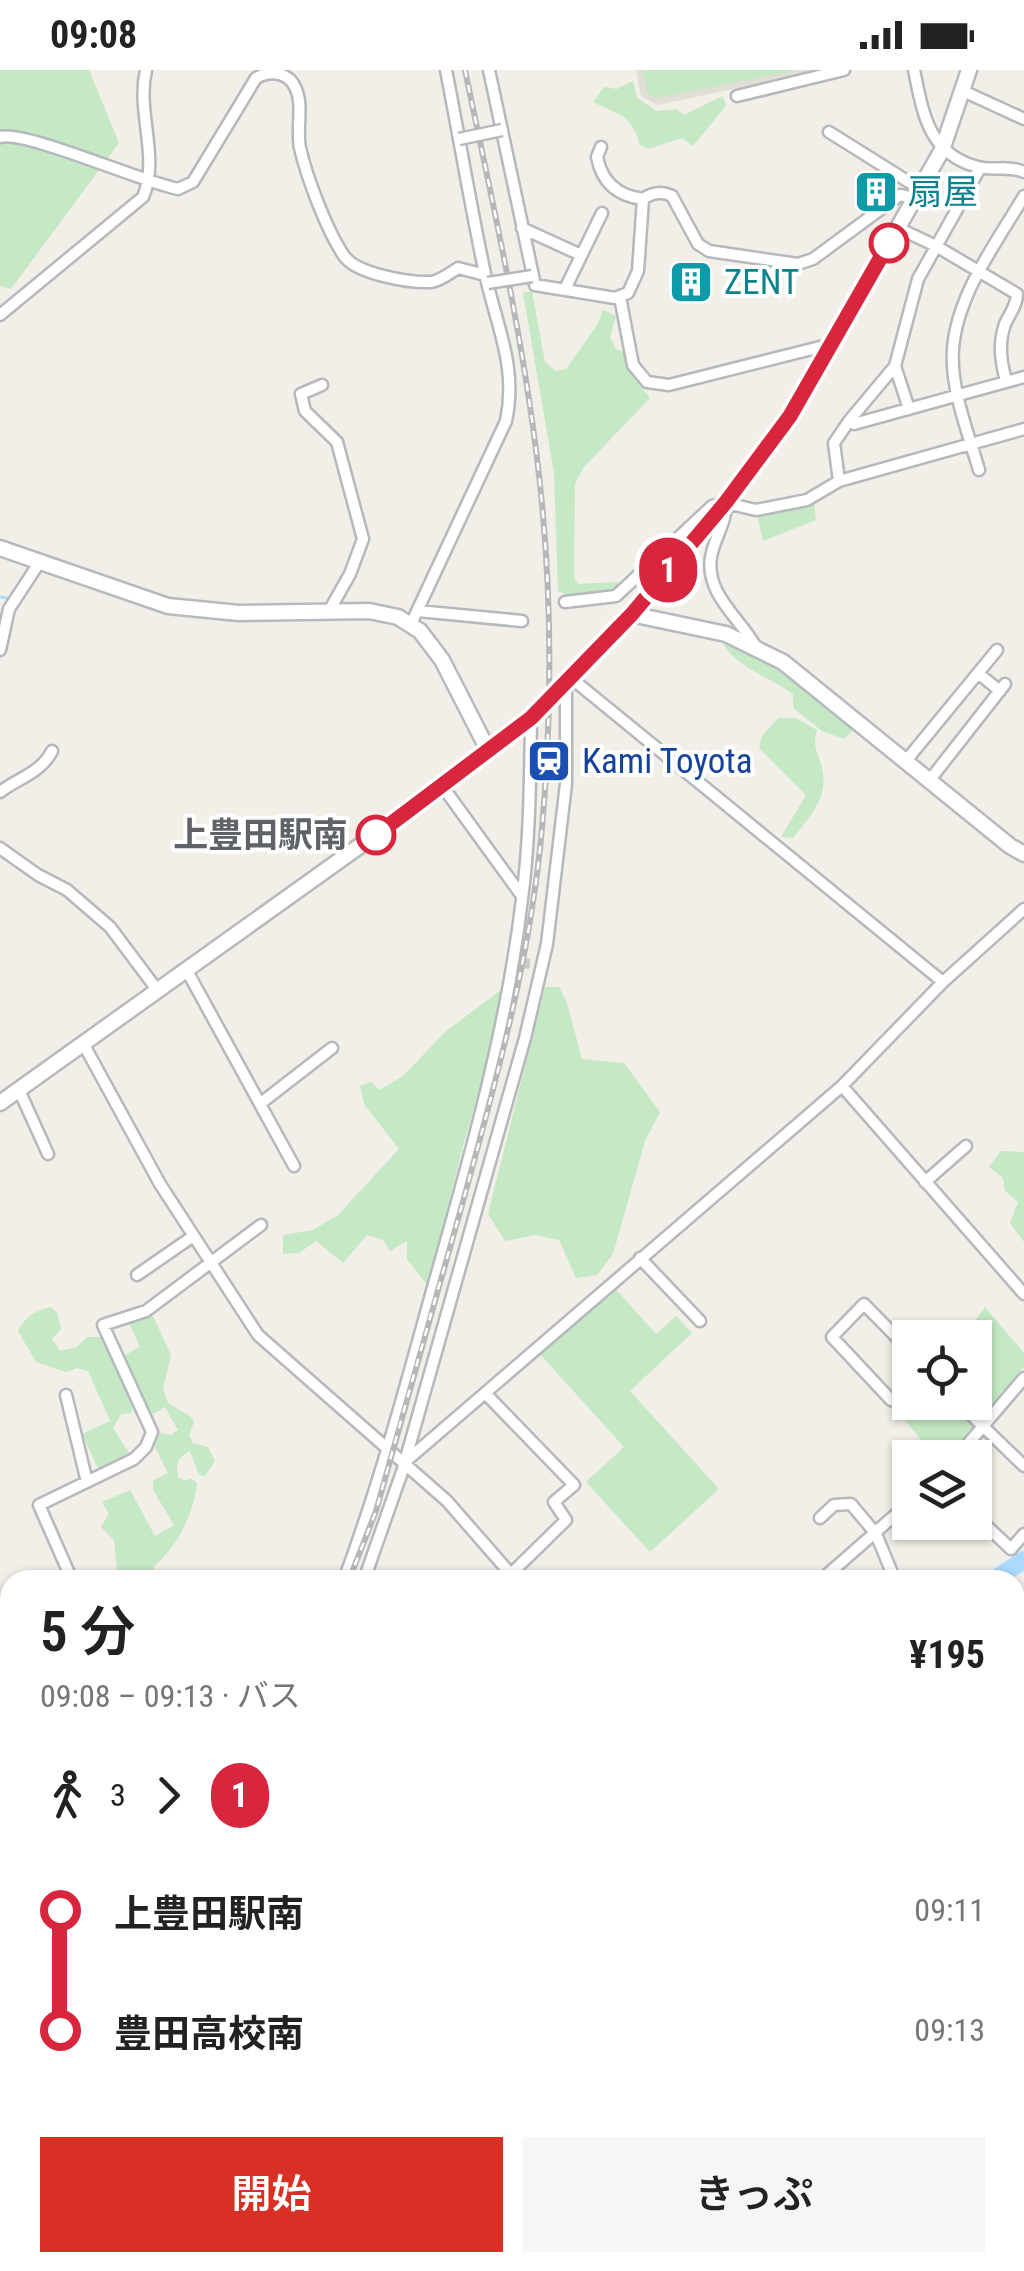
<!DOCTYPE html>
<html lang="ja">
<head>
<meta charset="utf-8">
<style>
	body { margin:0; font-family:"Roboto Condensed","Noto Sans JP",sans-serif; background:#f6f6f6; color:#222; height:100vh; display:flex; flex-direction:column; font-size:38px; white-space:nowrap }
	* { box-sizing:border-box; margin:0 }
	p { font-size:32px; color:#767676 }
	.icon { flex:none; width:55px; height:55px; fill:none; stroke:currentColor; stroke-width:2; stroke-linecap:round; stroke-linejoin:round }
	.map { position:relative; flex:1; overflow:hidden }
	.drawer { position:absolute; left:0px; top:1500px; width:1025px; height:702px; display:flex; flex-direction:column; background:#fff; border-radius:30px 30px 0 0; box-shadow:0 2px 8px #0004 }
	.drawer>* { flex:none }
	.badge { padding:0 20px; border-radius:32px; font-size:35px; line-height:65px }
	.fabs { position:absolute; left:892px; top:1250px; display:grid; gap:20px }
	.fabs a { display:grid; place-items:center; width:100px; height:100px; border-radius:0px; background:#fff; box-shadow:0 2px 8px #0004; font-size:50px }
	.map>.badge { position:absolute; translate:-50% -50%; box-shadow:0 0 0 5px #fff }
	.legs { display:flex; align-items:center; gap:15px; height:110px; padding:0 40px; font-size:32px }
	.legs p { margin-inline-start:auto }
	.overview { display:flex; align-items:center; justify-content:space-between; height:170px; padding:0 40px }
	h1 { font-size:55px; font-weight:600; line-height:75px }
	.cta { display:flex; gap:20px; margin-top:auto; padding:20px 40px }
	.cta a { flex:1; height:115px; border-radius:0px; background:#d93025; color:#fff; font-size:40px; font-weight:600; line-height:115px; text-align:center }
	.cta a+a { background:#f6f6f6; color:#222 }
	ul { padding:0 40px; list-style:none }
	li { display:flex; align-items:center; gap:35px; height:120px; font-size:38px }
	li i { display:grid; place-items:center; width:15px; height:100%; margin:0 12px; background:currentColor }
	li i::after { content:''; width:25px; height:25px; margin:-12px; border:8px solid; border-radius:50%; background:#fff }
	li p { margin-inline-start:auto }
	li:first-child i { background:linear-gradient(#0000 50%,currentColor 0) }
	li:last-child i { background:linear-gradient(currentColor 50%,#0000 0) }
	.status { display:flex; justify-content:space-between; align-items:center; height:70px; padding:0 50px; background:#fff; direction:ltr }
	.status svg { height:28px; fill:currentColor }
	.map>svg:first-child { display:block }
	.education { fill:#e1ded6 }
	.green { fill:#c5e8c5 }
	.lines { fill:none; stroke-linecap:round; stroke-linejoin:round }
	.stream { stroke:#aadaff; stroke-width:2.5 }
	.river { stroke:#aadaff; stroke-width:18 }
	.street-tunnel { stroke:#ccccc8; stroke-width:10; stroke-dasharray:10 5; stroke-linecap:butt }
	.street-casing { stroke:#b5b8bc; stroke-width:15 }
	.secondary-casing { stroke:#b6babf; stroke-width:19 }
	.street { stroke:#fff; stroke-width:10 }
	.secondary { stroke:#fff; stroke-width:14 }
	.rail-casing { stroke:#b6b7b8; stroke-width:6 }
	.rail { stroke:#fff; stroke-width:2.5; stroke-dasharray:8; stroke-linecap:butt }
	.street-bridge-casing { stroke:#b5b8bc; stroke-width:15; stroke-linecap:butt }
	.secondary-bridge-casing { stroke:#b6babf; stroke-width:19; stroke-linecap:butt }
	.street-bridge { stroke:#fff; stroke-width:10 }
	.secondary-bridge { stroke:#fff; stroke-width:14 }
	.line-1-casing { stroke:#fff; stroke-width:22 }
	.line-1 { stroke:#d7263d; stroke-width:15 }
	.stop-1-dot { fill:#fff; stroke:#d7263d; stroke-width:5 }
	.labels { text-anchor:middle; stroke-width:8; stroke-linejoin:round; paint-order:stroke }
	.culture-label { font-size:35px; fill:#0d838f; stroke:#fff; text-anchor:start }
	.transit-label { font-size:35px; fill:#164399; stroke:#fff; text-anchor:start }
	.stop-label { font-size:35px; font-weight:bold; fill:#5f6368; stroke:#fff; text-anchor:end }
</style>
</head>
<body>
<div class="status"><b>09:08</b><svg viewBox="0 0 49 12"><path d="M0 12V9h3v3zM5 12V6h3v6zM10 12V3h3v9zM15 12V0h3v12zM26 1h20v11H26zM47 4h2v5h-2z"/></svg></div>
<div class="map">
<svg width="1024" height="2201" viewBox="0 0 1024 2201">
	<rect width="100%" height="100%" fill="#f1efe8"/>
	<!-- education -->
	<path class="education" d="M636,0H826L657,35L641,26Z"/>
	<!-- green -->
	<path class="green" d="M0,0H89L119,73L11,219L0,216Z
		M642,0H797L656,28L648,23Z
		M633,11L637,28L657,41L677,39L684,45L723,26L726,36L693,76L682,68L648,79L640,75C632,44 618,45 593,32L604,17L617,19Z
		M532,221L545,292L556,301L566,299L597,255L603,240L616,246L610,267L616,279L627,283L634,308L650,328L584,397L575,414L574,507L578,514L618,512L619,519C601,527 574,530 558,521L554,403L523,223Z
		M814,432L816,450L763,471L757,443Z
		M723,573L776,597L853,660L844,669L822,661L793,638V624C771,608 734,596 723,573Z
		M778,648H796L817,660C812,680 818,680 822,698C829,728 810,746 793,768L781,767L806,725L759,678L762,666Z
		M545,917H559L567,933L582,989L624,993L660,1042L645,1071L613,1184L597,1205L576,1208L559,1170L535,1165L505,1171L488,1144Z
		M501,920L496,960L462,1080L429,1217L407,1189V1171L390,1181L383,1170L367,1165L343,1193L316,1171L299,1183L283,1184V1165L313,1160L338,1145L399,1079L364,1034L360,1016L371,1012L379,1020L403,1006L445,962Z
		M1001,1081L1024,1082V1172L1010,1153L1018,1132L1005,1121L1003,1108L989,1097Z
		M613,1216L656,1264L676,1246L692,1263L630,1321L719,1419L650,1482L586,1412L624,1377L539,1283Z
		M50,1237L57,1242L61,1259L52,1269L60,1281L77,1277L87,1267H101L135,1331L131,1343L121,1344L113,1358L131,1386L98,1399L82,1364L110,1351L88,1301L77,1298L66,1302L36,1292L18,1261C25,1247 35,1241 50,1237Z
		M985,1237L1024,1283V1297L949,1387H935L897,1340L910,1319V1332H975V1268L964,1267Z
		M152,1244L171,1285L163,1319L168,1333L191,1347L194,1352L189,1365L193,1373L208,1377L215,1391L205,1406L199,1405L190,1381C177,1387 176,1394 178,1407L186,1411L190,1408L197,1413C195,1441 176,1479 154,1496V1510H134L135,1507L117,1500L114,1470L101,1457L109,1444L102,1432L130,1420L155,1466L174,1455L153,1420V1411L168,1403L155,1377L156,1365L162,1363L171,1365L178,1360L165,1337L149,1346L122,1287L140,1277L130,1255L133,1251Z"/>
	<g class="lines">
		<!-- stream -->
		<path class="stream" d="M0,527L7,528"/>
		<!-- river -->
		<path class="river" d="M993,1510L1024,1490
			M1015,1659L1024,1635
			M1015,1763L1024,1754
			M679,2192L680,2201
			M598,2201L606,2192
			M919,2201L920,2192"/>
		<!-- street-tunnel -->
		<path class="street-tunnel" d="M520,893L533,894"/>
		<!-- street casing -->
		<g class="street-casing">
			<path id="street" d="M489,0L535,215L615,228L628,223L638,201L643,129C653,122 662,121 672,126L698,174L709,181L798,194L813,189L900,125L914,128
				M914,0C923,43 928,84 978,97C993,101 1009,95 1024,102
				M963,21L1024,49
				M737,26L844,0
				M829,62L920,119
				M0,67C25,60 142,112 178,119L193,112L256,8C270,0 288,2 295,17C304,34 296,59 300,78C307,108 327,161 344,186C357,204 409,213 431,212C440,211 450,203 458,198L485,205
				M601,77L597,87C602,113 618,126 643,129
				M522,158L581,185
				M898,158L936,176L1017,224C1017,235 1010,243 1005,254C998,274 1001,292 1006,311
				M565,219L602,143
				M620,227L633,295L647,312L669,315L832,274
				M0,245L143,127C160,87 136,42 146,0
				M322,315L301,324L305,341L337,372L363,469L350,504L329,541
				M909,339L895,296L918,209L980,98
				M849,351L895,296
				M979,400C968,362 950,318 953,279C957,224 997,172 1024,126
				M839,411L834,373L849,351L854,354L1024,307
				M726,434C726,453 714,469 711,487C705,524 740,548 756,577
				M565,532L616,526L712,436L726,433L756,440L807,430L839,411L1024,359
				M418,541L522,551
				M411,554L506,351C518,295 495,253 484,199C470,133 459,66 446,0
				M0,580L9,539L39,493
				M978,603L1000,621
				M571,608L943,912
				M905,692L997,580
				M929,711L1005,614
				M443,717L522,826
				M0,722C18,708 41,703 52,681
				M0,778L38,805L67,820L110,857L158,921
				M186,899L294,1096
				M84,975L160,1114L258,1265L447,1431L516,1510
				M842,1016L1024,1224
				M19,1020L48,1084
				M261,1033L332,978
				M925,1112L966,1076
				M640,1188L700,1251
				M137,1205L192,1167
				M910,1281L864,1234L832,1267L891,1330L897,1331L910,1319
				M485,1323L574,1415L554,1432L566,1450L511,1504
				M66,1325L87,1412
				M958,1332L1024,1396
				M956,1388L1024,1308
				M406,1391L842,1016L943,912L1024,839
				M975,1445L1011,1479L1024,1464
				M820,1448L834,1435L851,1434L876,1464L895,1510
				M72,1510L39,1435L134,1389L146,1377L152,1362L103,1255L146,1241L261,1155
				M344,1510C378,1418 404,1323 430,1228C467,1097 506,965 522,829C530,769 530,708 531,648
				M364,1510L402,1402L525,968L547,874L566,714V614
				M821,1510L910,1432
				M0,1610L10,1600
				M0,1643L10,1666
				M0,1752H10
				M0,1968L10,1960
				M0,2007L10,1998
				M1015,2138L1024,2134
				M227,2192L228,2201
				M331,2192L335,2201
				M625,2192L630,2201
				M637,2192L639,2201
				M773,2192L776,2201
				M391,2201L434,2192
				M550,2201L562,2197L563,2201
				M880,2201L890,2192"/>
		</g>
		<!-- secondary casing -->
		<g class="secondary-casing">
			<path id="secondary" d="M0,478L168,536L239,543L369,541L398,547L420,561L442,590L489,682
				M631,544L726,564L783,592L1010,776L1024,784
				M563,617L631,544L726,433L795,339L942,80L969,0
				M0,1033L438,720L531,648"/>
		</g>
		<!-- street -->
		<use href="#street" class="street"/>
		<!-- secondary -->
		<use href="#secondary" class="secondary"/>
		<!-- rail casing -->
		<g class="rail-casing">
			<path id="rail" d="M349,1510L376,1441C404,1339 433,1237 462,1135C496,1011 531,886 542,758C553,633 552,504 536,380C520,252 491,126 465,0
				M1015,1967L1024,1960
				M0,1984L10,1975
				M453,2201L494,2192"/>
		</g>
		<!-- rail -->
		<use href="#rail" class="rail"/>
		<!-- street-bridge casing -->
		<g class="street-bridge-casing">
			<path id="street-bridge" d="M459,69L502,60
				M488,213L532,206"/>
		</g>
		<!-- secondary-bridge casing -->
		<g class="secondary-bridge-casing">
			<path id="secondary-bridge" d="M531,648L563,617"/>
		</g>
		<!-- street-bridge -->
		<use href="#street-bridge" class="street-bridge"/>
		<!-- secondary-bridge -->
		<use href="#secondary-bridge" class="secondary-bridge"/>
	</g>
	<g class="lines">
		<!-- line-1 casing -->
		<g class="line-1-casing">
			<path id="line-1" d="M376,765L531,648L632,544L726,432L790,346L889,173"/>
		</g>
		<!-- line-1 -->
		<use href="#line-1" class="line-1"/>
	</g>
	<!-- icons -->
	<defs>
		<g id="building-square" transform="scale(2.25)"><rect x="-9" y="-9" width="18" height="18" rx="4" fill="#0f9aa8" stroke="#fff"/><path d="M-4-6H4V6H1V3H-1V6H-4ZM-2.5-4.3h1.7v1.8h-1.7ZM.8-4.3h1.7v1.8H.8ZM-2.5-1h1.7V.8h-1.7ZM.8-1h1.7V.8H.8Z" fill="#fff"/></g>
		<g id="station-square" transform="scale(2.25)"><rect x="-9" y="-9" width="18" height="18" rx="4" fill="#1a4fb4" stroke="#fff"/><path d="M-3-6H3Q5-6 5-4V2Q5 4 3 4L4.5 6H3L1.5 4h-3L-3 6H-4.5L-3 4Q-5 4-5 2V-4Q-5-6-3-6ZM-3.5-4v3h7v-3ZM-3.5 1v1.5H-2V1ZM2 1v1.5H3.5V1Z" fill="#fff"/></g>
	</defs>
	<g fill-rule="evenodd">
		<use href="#building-square" x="876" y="122"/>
		<use href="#building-square" x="691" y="212"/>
		<use href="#station-square" x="549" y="691"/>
	</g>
	<!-- markers -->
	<g class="stop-1-dot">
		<circle cx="889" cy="173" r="18"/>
		<circle cx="376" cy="765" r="18"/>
	</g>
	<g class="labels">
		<!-- culture labels -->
		<g class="culture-label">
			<text x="908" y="134">扇屋</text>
			<text x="724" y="224">ZENT</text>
		</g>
		<!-- transit labels -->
		<g class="transit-label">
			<text x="582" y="703">Kami Toyota</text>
		</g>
		<!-- stop labels -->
		<g class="stop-label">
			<text x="348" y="777">上豊田駅南</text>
		</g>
	</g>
</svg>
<div class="fabs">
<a><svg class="icon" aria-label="locate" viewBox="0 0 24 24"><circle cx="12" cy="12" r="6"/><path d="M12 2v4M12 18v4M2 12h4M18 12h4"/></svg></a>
<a><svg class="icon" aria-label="layers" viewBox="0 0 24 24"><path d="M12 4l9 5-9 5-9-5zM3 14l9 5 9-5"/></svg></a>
</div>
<b class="badge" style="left:668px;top:500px;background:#d7263d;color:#fff">1</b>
<section class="drawer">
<div class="overview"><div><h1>5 分</h1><p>09:08 – 09:13 · バス</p></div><b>¥195</b></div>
<div class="legs"><svg class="icon" aria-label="walk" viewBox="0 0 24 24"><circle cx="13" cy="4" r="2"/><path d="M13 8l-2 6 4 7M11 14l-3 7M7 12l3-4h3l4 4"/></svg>3<svg class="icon" aria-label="forward" viewBox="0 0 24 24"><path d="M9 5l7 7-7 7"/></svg><b class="badge" style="background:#d7263d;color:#fff">1</b></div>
<ul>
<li><i style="color:#d7263d"></i><b>上豊田駅南</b><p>09:11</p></li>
<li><i style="color:#d7263d"></i><b>豊田高校南</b><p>09:13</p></li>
</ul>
<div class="cta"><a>開始</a><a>きっぷ</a></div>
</section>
</div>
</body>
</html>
